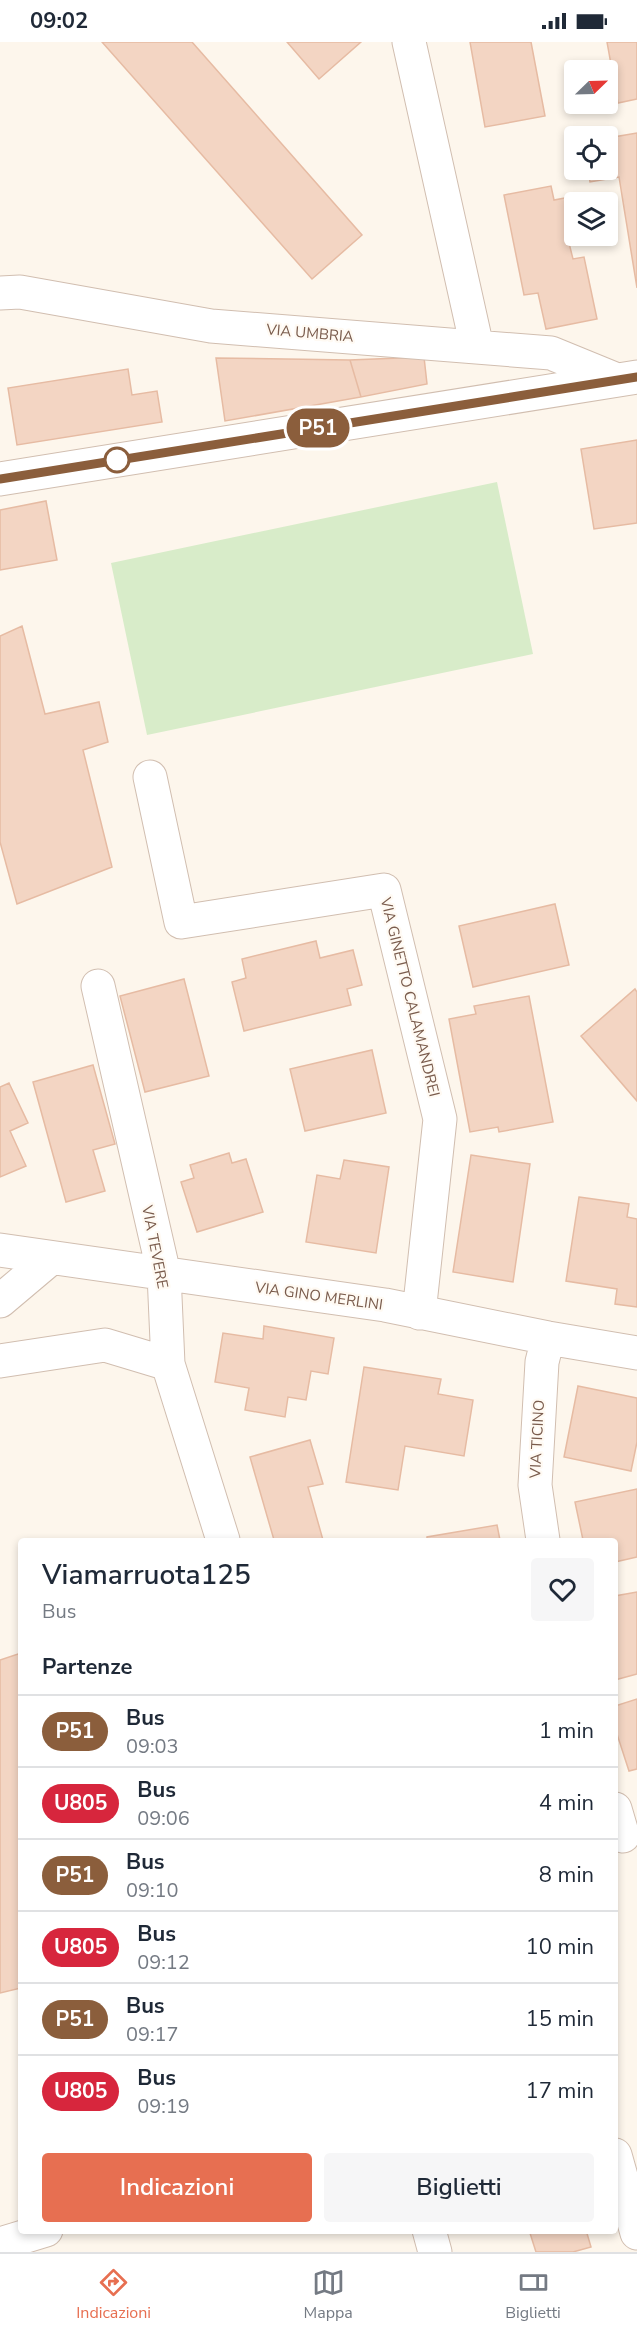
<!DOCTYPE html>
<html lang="it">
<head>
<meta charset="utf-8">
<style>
	body { margin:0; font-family:"Nunito Sans",sans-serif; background:#f6f6f7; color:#1f2937; height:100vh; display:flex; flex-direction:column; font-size:22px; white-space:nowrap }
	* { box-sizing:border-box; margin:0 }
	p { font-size:20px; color:#747a83 }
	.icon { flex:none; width:33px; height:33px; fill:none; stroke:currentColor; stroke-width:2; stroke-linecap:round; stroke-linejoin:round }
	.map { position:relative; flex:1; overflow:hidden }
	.drawer { position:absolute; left:18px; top:1496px; width:600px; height:696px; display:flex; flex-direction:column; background:#fff; border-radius:6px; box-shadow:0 3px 9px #0003 }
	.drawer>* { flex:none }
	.badge { padding:0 12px; border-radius:20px; font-size:21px; line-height:39px }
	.needle { width:39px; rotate:67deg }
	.buttons { position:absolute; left:564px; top:18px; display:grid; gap:12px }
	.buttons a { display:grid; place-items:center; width:54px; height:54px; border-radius:6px; background:#fff; box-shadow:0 3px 9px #0003; font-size:30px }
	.map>.badge { position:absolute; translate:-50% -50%; box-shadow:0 0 0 3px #fff }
	h2 { padding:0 24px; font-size:22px; line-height:54px }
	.round { display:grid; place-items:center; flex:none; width:63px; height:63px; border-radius:6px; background:#f6f6f7 }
	.summary { display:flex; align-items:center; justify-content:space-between; height:102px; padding:0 24px }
	h1 { font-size:28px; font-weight:600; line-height:45px }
	.action { display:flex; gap:12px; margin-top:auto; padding:12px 24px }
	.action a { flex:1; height:69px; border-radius:6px; background:#e76f51; color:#fff; font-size:24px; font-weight:600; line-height:69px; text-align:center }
	.action a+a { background:#f6f6f7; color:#1f2937 }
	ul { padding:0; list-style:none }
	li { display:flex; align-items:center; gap:18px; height:72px; padding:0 24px; border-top:2px solid #e0e1e3 }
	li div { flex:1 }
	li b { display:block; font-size:22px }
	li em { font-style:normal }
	li .badge { min-width:66px; font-weight:700; text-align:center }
	.status { display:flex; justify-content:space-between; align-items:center; height:42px; padding:0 30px; background:#fff; direction:ltr }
	.status svg { height:16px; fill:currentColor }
	.dock { display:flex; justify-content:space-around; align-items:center; height:84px; border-top:2px solid #e0e1e3; background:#fff; font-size:16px; color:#747a83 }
	.dock a { display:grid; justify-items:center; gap:3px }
	.dock .active { color:#e76f51 }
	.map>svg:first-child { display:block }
	.pitch { fill:#d8ecc9 }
	.building { fill:#f3d5c3; stroke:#e6bba3; stroke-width:1.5 }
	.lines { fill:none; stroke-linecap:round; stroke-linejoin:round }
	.minor-casing { stroke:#d1beb0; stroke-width:35 }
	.minor { stroke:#fff; stroke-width:33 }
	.line-casing { stroke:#fff; stroke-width:14 }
	.line { stroke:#8b5e3c; stroke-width:9 }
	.stop-dot { fill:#fff; stroke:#8b5e3c; stroke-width:3 }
	.labels { text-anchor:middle; stroke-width:4.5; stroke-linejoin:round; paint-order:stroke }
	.street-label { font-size:15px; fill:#7a5c4d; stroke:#fffaf3 }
</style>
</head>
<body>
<div class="status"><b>09:02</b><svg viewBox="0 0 49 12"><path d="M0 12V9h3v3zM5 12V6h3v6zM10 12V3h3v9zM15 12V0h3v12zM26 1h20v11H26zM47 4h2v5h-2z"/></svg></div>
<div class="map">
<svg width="637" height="2210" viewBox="0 0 637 2210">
	<rect width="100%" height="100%" fill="#fdf6ec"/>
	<!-- pitch -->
	<path class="pitch" d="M497,440L533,612L147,693L111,521Z"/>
	<!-- building -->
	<path class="building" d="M102,0H192L362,193L312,237Z
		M287,0H361L319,37Z
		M470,0H531L545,74L485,85Z
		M607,0H637V57L618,61Z
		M637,91V246L619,135L590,140L588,128H608V96Z
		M551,144L554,158L580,153L582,160H574V194H588L568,197L573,217L584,215L597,277L546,287L538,251L524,253L504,153Z
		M424,315L427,342L361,355L350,318Z
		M216,316L350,318L361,355L225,379Z
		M128,327L132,353L157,349L162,380L17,403L8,346Z
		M637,398V481L594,487L581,407Z
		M46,459L57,518L0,528V468Z
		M22,584L45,672L99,660L108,700L83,708L112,825L17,862L0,800V594Z
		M555,862L569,923L473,945L459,884Z
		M316,899L320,916L353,908L362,943L347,947L351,963L244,989L232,940L246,936L242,917Z
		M184,937L209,1034L145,1050L120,954Z
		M635,947L637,950V1059L581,994Z
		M529,954L553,1080L499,1090L498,1085L470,1090L449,977L476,972L474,964Z
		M372,1008L386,1071L305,1089L290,1027Z
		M93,1023L115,1102L93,1108L105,1149L66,1160L33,1040Z
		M9,1041L28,1081L10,1089L26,1124L0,1135V1045Z
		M229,1111L232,1121L246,1117L263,1170L197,1190L181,1140L194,1136L190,1123Z
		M471,1113L530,1122L513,1240L453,1230Z
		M344,1118L389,1125L376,1211L306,1200L317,1133L340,1137Z
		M579,1155L629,1162L627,1175L637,1177V1265L615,1262L617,1247L566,1239Z
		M264,1284L334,1296L328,1332L311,1329L306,1358L288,1355L285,1375L245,1368L249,1346L215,1340L223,1291L263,1297Z
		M364,1325L441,1337L438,1352L473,1358L464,1414L405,1404L398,1448L346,1440Z
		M578,1344L637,1356V1400L631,1429L564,1415Z
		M310,1398L323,1442L308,1445L323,1498H274L250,1415Z
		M637,1447V1515L615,1520V1498H583L575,1460Z
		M497,1483L500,1498H427V1495Z
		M637,1550V1632L615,1638V1554Z
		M21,1611V1946L0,1951V1618Z
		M637,1657V1727L629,1729L615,1686V1664Z
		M529,2188H586L591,2205L573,2210H536Z"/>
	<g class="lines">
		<!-- minor casing -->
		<g class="minor-casing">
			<path id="minor" d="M409,0L477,305
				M0,251L20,250L211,284L551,311L617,338
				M0,437L637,335
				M150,735L181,880L384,848L440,1077L419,1271
				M98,944L164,1232L168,1322L223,1498
				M0,1208L385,1263L548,1296L637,1311
				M0,1259L51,1216
				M0,1319L105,1303L168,1322
				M543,1498L535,1443L542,1320L548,1296
				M615,1767L623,1794
				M615,2113L637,2191
				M429,2188L435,2210
				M0,2202L46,2188"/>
		</g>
		<!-- minor -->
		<use href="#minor" class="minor"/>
	</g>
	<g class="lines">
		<!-- line casing -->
		<g class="line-casing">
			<path id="line" d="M0,437L637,335"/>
		</g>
		<!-- line -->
		<use href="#line" class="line"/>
	</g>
	<!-- markers -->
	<circle class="stop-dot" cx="117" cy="418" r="12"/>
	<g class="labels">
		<!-- street labels -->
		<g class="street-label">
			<text transform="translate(310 291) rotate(5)" y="5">VIA UMBRIA</text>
			<text transform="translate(410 955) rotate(76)" y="5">VIA GINETTO CALAMANDREI</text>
			<text transform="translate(155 1205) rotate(79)" y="5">VIA TEVERE</text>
			<text transform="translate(319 1254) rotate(8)" y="5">VIA GINO MERLINI</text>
			<text transform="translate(537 1397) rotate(-87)" y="5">VIA TICINO</text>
		</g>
	</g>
</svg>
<div class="buttons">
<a><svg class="needle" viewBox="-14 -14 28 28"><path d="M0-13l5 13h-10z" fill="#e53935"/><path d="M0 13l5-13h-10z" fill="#747a83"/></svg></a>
<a><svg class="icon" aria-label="locate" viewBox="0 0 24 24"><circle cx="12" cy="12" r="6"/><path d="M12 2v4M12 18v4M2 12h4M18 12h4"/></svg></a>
<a><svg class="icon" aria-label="layers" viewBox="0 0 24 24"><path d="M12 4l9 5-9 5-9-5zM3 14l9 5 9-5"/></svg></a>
</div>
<b class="badge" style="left:318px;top:386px;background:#8b5e3c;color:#fff">P51</b>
<section class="drawer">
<div class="summary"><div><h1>Viamarruota125</h1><p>Bus</p></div><a class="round"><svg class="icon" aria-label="heart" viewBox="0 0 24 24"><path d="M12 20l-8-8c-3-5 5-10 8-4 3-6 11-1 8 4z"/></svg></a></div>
<h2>Partenze</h2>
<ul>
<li><span class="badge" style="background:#8b5e3c;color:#fff">P51</span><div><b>Bus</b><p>09:03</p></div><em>1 min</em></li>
<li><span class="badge" style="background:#d7263d;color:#fff">U805</span><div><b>Bus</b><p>09:06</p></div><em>4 min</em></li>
<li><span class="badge" style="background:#8b5e3c;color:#fff">P51</span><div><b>Bus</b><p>09:10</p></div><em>8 min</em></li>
<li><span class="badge" style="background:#d7263d;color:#fff">U805</span><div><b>Bus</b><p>09:12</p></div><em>10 min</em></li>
<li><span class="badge" style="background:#8b5e3c;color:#fff">P51</span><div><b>Bus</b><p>09:17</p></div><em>15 min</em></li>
<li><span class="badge" style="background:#d7263d;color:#fff">U805</span><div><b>Bus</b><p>09:19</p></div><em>17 min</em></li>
</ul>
<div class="action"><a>Indicazioni</a><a>Biglietti</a></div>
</section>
</div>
<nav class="dock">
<a class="active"><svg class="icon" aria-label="directions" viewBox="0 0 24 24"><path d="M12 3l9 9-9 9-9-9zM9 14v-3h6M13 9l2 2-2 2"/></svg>Indicazioni</a>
<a><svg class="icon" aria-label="map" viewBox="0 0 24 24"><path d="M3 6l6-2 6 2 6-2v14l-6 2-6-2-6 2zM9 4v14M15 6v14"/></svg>Mappa</a>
<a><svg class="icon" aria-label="tickets" viewBox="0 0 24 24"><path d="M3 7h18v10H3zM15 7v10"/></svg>Biglietti</a>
</nav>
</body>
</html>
